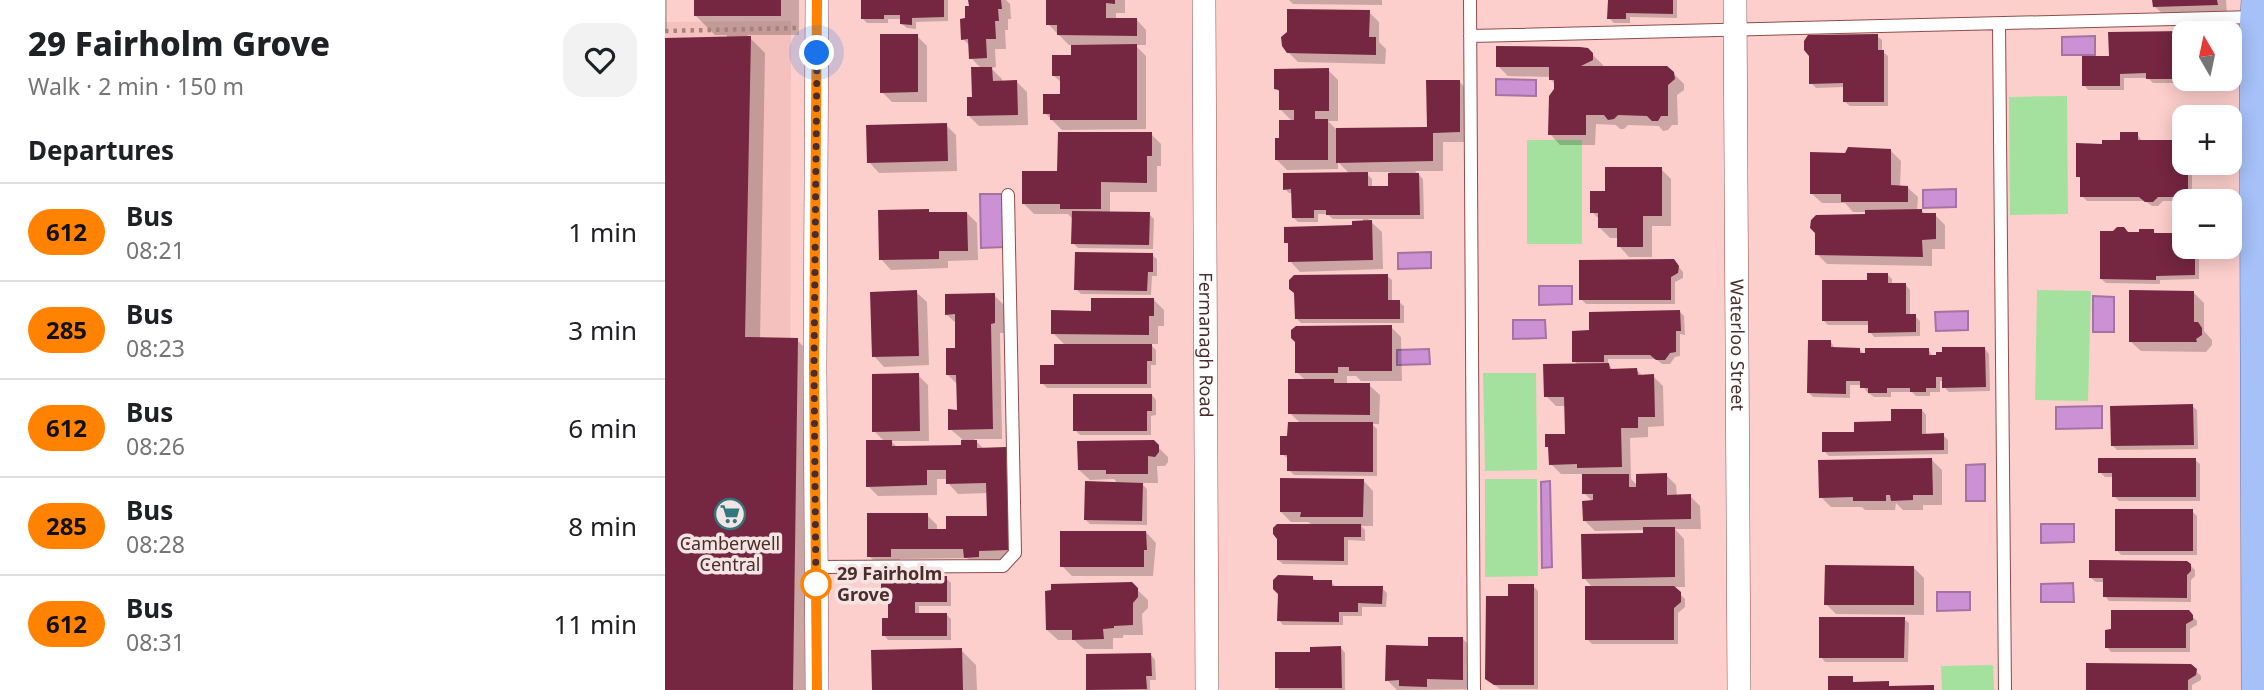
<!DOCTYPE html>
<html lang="en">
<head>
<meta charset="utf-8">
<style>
	body { margin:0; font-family:"Noto Sans",sans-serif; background:#f2f2f2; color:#202124; height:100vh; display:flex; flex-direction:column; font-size:26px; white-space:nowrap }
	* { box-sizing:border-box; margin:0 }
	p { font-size:23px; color:#757577 }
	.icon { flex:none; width:38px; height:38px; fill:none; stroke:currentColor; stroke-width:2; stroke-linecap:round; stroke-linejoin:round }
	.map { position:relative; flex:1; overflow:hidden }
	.details { display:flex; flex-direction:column; background:#fff; width:665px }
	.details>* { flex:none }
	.badge { padding:0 14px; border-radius:23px; font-size:24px; line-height:46px }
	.needle { width:46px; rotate:351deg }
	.buttons { position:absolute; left:1507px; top:21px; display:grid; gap:14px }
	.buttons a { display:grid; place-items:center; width:70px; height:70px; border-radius:14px; background:#fff; box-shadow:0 4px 18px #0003; font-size:35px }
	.you { position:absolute; width:35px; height:35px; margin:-18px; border:5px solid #fff; border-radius:50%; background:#1a73e8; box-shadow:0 0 0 10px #1a73e833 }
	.map>.badge { position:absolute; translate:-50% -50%; box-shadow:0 0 0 4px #fff }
	h2 { padding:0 28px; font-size:26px; line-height:63px }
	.round { display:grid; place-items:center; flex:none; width:74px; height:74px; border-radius:21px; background:#f2f2f2 }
	.headline { display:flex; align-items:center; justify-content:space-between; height:119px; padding:0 28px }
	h1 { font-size:33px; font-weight:800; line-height:52px }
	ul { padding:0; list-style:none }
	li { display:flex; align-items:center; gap:21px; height:98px; padding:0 28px; border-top:2px solid #e0e0e0 }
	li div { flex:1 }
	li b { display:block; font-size:26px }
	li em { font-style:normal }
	li .badge { min-width:77px; font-weight:700; text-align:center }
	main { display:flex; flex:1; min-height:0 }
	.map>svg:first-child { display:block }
	.built { fill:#f4c1be }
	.green { fill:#a4e19e }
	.water { fill:#cc91d4; stroke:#a573a2; stroke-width:2 }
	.shadow { fill:#0003; fill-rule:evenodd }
	.building { fill:#752641 }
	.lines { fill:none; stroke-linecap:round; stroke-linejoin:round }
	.lane-casing { stroke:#8e4d4b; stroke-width:14 }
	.street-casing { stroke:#8e4d4b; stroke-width:24 }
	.primary-casing { stroke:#5e73ad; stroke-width:38 }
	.path { stroke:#a6817e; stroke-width:4.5; stroke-dasharray:3.5 5; stroke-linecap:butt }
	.lane { stroke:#fff; stroke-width:12 }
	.street { stroke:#fff; stroke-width:23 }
	.primary { stroke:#a5c1f7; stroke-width:37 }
	.line-casing { stroke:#fff; stroke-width:16 }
	.line { stroke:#ff8200; stroke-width:10 }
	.walk { stroke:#4b2e2c; stroke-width:7; stroke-dasharray:0 12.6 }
	.stop-dot { fill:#fff; stroke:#ff8200; stroke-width:3.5 }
	.labels { text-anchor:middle; stroke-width:7; stroke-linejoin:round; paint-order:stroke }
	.street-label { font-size:18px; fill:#4b2e2c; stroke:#f4e4e3 }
	.poi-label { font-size:18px; fill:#4b2e2c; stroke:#f4e4e3 }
	.stop-label { font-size:18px; font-weight:bold; fill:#4b2e2c; stroke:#f4e4e3; text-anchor:start }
</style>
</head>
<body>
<main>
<section class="details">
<div class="headline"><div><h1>29 Fairholm Grove</h1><p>Walk · 2 min · 150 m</p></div><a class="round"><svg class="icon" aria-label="heart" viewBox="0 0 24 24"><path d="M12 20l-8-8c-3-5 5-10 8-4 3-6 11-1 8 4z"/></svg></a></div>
<h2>Departures</h2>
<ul>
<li><span class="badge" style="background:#ff8200;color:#111">612</span><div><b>Bus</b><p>08:21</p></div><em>1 min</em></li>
<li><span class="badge" style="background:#ff8200;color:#111">285</span><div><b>Bus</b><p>08:23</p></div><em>3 min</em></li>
<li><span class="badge" style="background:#ff8200;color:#111">612</span><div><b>Bus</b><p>08:26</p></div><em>6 min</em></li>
<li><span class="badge" style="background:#ff8200;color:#111">285</span><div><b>Bus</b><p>08:28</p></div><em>8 min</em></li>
<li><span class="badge" style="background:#ff8200;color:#111">612</span><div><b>Bus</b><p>08:31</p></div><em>11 min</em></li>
</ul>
</section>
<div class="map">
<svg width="1599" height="690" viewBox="0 0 1599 690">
	<rect width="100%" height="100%" fill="#fdcfcc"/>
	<!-- built -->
	<path class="built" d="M126,21L125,690H0V22Z"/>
	<!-- green -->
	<path class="green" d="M1402,96L1403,214L1345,215L1344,97Z
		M862,140H917V244H862Z
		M1372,290L1426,291L1423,401L1370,400Z
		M818,373H871L872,470L820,471Z
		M820,479H872L873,576L820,577Z
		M1328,665L1329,690H1277L1276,666Z"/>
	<!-- water -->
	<path class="water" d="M1430,36V55H1397V37Z
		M831,79L871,80V96L831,95Z
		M1291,189V207L1258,208V190Z
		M315,194H338L339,247L316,248Z
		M766,252V268L733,269V253Z
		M874,286H907V304L874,305Z
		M1428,296L1449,297V332H1428Z
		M1303,311V330L1271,331L1270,312Z
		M848,320H880L881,338L848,339Z
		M764,349L765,364L732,365V350Z
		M1437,406V428L1391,429V407Z
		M1320,464V501H1301V465Z
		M885,481L887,567L877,568L876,482Z
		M1376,524H1409V542L1376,543Z
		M1408,583L1409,602H1376V584Z
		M1272,592H1305V610L1272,611Z"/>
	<!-- shadow -->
	<path class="shadow" d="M0,0H2V32H0Z
		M31,0H134V35H82L100,53L95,339L132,340L147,355L142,690H0V40L62,38V35H50L31,16Z
		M197,0H283V21L251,22V29L242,28L237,24V19H223V23H202L197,18Z
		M305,0H341L345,4L346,19H343V30H340L341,49H330L331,67L326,68L337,79V82H352L362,92L363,125L314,126L304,116L317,69L306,58L305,46L298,39L305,7Z
		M383,0H460V13H451V20L471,19L481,30V45H470L481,56V129L397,130L380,113L397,96V83L389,76L408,57V45H404L383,24Z
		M624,0H717V5L628,4Z
		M945,0H1012V18L965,17V23H949L944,18Z
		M1489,0H1561L1562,14L1500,16L1489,6Z
		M704,12L714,22V42L721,49L720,64L633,62L623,52Z
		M1519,33V79H1532V83H1488L1483,78H1459V90H1423L1419,85L1446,58L1445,34L1527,33Z
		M252,36L262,46V102H227L217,92Z
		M1212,36L1217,40V51L1223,56V106H1185L1180,102V87L1151,88L1146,83Z
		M923,50L938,65V68L1008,73L1019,84V90L1012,95L1013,125H1007L1003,130L998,131L994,126L963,125L959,129H955L951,125L931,124L930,145H895L885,134L891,90V85L886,80V77L843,76L833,66Z
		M663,70L673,80V121H663L672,130L763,129L794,81L804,92L805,142H778V171H750L758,179L759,219H703L717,232L718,269L635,272L625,261V246L621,242L688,227L698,222V219H668L662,214H653V222H633L628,217V193H624L620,189L685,174L673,162V169L622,170L612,160L616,140L628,122L616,110V93L611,89ZM700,172H725V188H707V179Z
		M281,125L291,135L292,171L214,173L204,162Z
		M486,134L496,144V166H492V192H445V214H484L489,219L488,249L413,248L408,243L407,218L403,214H369L359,204L394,173Z
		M1472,134L1477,141H1515L1519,145V163H1533V166L1527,172V201H1498L1493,206H1487L1480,201H1422L1417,196V180L1413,176L1439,145L1457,141Z
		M1226,151L1236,161L1235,187H1242L1253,197L1252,211H1257L1261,215H1270L1280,225V249H1267V266L1162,264L1152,254L1202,216V212H1188L1180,203H1157L1146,193L1181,155Z
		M996,169L1006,179V226H987V257H964L954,246V238H945L935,228V220L927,212L941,193Z
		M263,211L267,214L302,213L312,223L313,260L283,261V268L226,270L216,259Z
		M1488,231L1492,235H1519V247H1543V252L1539,256H1534V279L1495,280V284L1441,283L1436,279L1463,234Z
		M487,255L492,259V276H487L486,295L416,294L411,289Z
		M1013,266L1018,272V278L1010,282V304H921L916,299Z
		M1222,274L1227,279V285H1241L1245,290V316H1250L1255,321V336L1209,337L1205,332L1204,325H1163L1158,320L1203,282Z
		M722,276L727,280V302H734L739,306V323H636L632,319Z
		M251,292L262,302L264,365L219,367L209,356Z
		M1529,293L1539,303V331L1547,340V345L1541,352L1476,351L1465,341Z
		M329,295L339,305V333H335L337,439H309L319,449H341L351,459L353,560H323L310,567L302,558L235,559V566H214L204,556L262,515L272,525V531H283L324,518L323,493L293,494L283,483V479H272V495L213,496L203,486L220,442L209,431L253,375L263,385L264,441H226L233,448L297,447V439L285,429L294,411L293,385L283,375L292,350V324L281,314Z
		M489,300L499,310V326H493V344H485L491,350V365H486V388H382L377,383L391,367L400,345L388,333L427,312Z
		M1015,312L1019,316L1020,335L1015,334V356L1010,357L1005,364H997L991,359H943V364L949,371L971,370L978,376H988L998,386L999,426L983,427V437L965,438L966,479L972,485L1001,475L1011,485L1012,496H1025L1035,506L1036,529H1010L1019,539L1020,587H1008L1020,599V607L1013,613V644H927L922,639L928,588L919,578L980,534V530L930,531L920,521L928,502L919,493V474H896L886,464L885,449L882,446L902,435L901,406H891L881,396L913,365L909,361L926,332Z
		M726,327L736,337L737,381H696L691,376H682V385H704L715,395L714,424H707L712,429V476L629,475L624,470V459L617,454L624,438L635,423L625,413L641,381L632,372Z
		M1166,342L1170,349H1194L1202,357L1263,349L1268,357L1320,349L1324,354L1325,391L1284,392L1279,387V381H1275V392H1265V396H1251L1247,392H1226V397H1209L1202,392L1197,385H1185V398L1148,397L1144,393Z
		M487,395L491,400V415L486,416V435H415L410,430Z
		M1527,406L1532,410L1533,449L1452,450L1447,445Z
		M1257,410L1261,415V435H1278L1283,440V454L1164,456L1159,451Z
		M488,442L503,457V462L500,466H492L493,483H476L482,489V525L425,524L420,519L453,484L449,479L425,480L414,470Z
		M1267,460L1277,470V505H1258V510H1238L1231,503L1230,510H1200L1197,507H1166L1156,497Z
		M1530,460L1535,464V501H1454L1449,496V477H1440L1435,472Z
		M698,480L708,491V526H696L700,530V541L683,540V565L618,564L613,560L647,525L643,522H626L616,512Z
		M1527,511L1532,516V555H1456L1452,550Z
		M481,532L491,543L488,576H407L397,566Z
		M1525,565L1530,570V576L1526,580V602L1444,601L1440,596V582H1431L1426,578Z
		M1248,567L1259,578V615L1171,614L1161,604Z
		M647,577L652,582H666L672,588H717L722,593L721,607H697V616H678V625H618L614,620Z
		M281,578L286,583V606H254V615L281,614L286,619V640H223L219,635L225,620V599L218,595Z
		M466,584L483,600V608L477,614L478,635H458V638H448V649H419L409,640H393L382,630Z
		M868,586L873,591V689H835L827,683L844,598Z
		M1523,612L1532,621V625L1525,629V652H1446L1442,647Z
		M1239,619L1244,623L1243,662H1160L1156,657Z
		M798,639L808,649L807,689L732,690L722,680L765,648Z
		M676,648L680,653V690H614L612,687L647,654Z
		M296,650L311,665L312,690H209Z
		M486,655L490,660L491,680H485V690H423L422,656Z
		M1525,665L1536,676V680L1527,685V690H1423Z"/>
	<!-- building -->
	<path class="building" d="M29,0H116V16H29Z
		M196,0H279V17L247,18V25L235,24V15H219V19H196Z
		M303,0H336L337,9H333L334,21H330L331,39H321L322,58L304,59L303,39L296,40L295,19L300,18V6H304Z
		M381,0H450V4L441,3V18H472V36L392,35V25H381Z
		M943,0H1008V14L961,13V19H942Z
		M1487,0H1552L1553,5L1488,7Z
		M622,9L705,10L704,37H711V55L622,53L617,46L616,37L622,32Z
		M1519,31V79H1481V73L1455,74V86H1417V56H1444L1443,32Z
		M215,34H253V92L215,93Z
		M1213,34V50H1219V102H1178V83L1144,84V56L1139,50V41L1143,35Z
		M86,36L80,337L133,338L128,690H0V38Z
		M472,44V120H385V114H378V94H395V76H387V55H406V45Z
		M831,46L915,47L923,48L928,53V60L916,66H1002L1009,72L1010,79L1003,85V116H996L993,121H987L982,116L953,115L949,119L943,120L939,115H921V135H883L884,96L889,89V80H884V67H831Z
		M306,67H327L328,81L352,80L353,115L302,116V97H307Z
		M664,68V111H650V119H663V160H610V138H614V120H629V110H614V90L609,89V69Z
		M761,80H795V132L768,133V161L671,163V128L762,127Z
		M282,123L283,161L202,163L201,125Z
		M393,132H487V156H482V183L436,182V209H395V204H357V171H392Z
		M1455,132H1473V140H1516V146H1519V163H1527L1523,167V197H1493L1488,202H1480L1474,197H1415V177H1411V143L1437,144V140H1455Z
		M1183,147L1226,149V185L1243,186V202H1176V194H1145V152L1180,153Z
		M940,167H997V216H978V247H952V228H933V213H925V191H940Z
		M703,172V186H723V173H754L755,215H661V210H649V218H627L626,189L618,190V173Z
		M264,209V212H302L303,251H274V259L214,260L213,210Z
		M1257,209V213H1271V239L1257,240L1258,257L1150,255V233L1145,228L1146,220L1151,215L1200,214V210Z
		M407,211L485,212L484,245L406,244Z
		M707,220L708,260L623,262V243H619V227L687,225V221Z
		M1452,227H1459L1463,232H1474V229H1489V233H1519V247H1539L1534,253L1530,252V275L1491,276V280L1435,279V231H1448Z
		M410,252L488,253V272H483L482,291L409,290Z
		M1009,259L1014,266L1013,273L1006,277V300H914V260Z
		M1202,273H1223V283H1241V314H1251V332L1203,333V321H1157V280H1202Z
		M723,274V300H735V319H630L629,293L624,289V280L629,275Z
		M252,290L254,356L207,357L205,292Z
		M1464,290L1529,291V322H1533L1537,328V335L1531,339L1532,342H1464Z
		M330,293V323L326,324L328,429L283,430V409L292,410L291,375H281V348H290V314L280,315V294Z
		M426,298H489V316H484V335L386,334V310L426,311Z
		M1015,310L1016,331H1011V352L1005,353L1000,360H991L985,355H939V362H907V331L924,330V312Z
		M727,325V371H684V367H673V373H630V342L626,338V330L631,326Z
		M1143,340H1166V347L1195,348V353H1200V348H1264V355H1271V352H1277V347H1320L1321,387L1277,388V377H1271V388H1261V392H1245V388H1222V393H1203V388H1195V381H1181V394L1142,393Z
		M389,344H487V361H482V384H375V365H389Z
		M944,363L945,369L972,368L973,375L989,374L990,417H973V428H956L957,467L912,468V464L884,465L883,447H880V434H900L899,397H879L878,364Z
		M254,373L255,431L207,432V374Z
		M623,379H669V383H705V415L623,414Z
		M408,394H487V411H482V431H408Z
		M1528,404L1529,445L1446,446L1445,406Z
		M1226,409H1257V434L1279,433V450L1157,452V432H1189V422L1226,421Z
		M623,422H708V472L622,471V455H615V436H622Z
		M201,440H227V446H235L296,445V440H312V448L341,447L344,550L314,551V557L299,558L298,549H226V557H202V513H263V529H281V516H322L321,483L281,484V470H262V485L201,487Z
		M489,440L494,445V452L490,457L483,456V474H441V470H413L412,441Z
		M1267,458L1268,495H1248V500L1226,501L1225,495H1221V501H1188V497L1154,498L1153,460Z
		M1433,458H1531V497H1447V473H1433Z
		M1002,473V495L1026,494V519L918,521L917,501L928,500V494H917V474H964V487H971V474Z
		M615,478L699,479L698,517H635L636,512H615Z
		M420,481L478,483L477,521L419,520Z
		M1450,509H1528V551H1450Z
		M612,524H696V537H679V561L612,560V539L608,534V528Z
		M978,527H1010V577L917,579L916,534L978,533Z
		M395,531H481L482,550H479V567H395Z
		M1424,560L1522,561L1526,564V571L1522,575V598L1438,597V578H1424Z
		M1160,565L1249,566V605H1159Z
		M613,575L648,576V580H667V586H718L717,604L693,603V612H674V622L612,621L613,594L608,589V580Z
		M282,576V602H250V613H282V636H217V618H223V596L216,595V577Z
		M467,582L473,588V597L468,603V625L449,626V628L438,629L439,639L407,640V630H381L380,591L386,590V584Z
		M843,584H869V685H829L820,679L821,596H843Z
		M920,586H1009L1016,592V602L1009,608V640H920Z
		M1446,610H1524L1528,615V620L1521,624V648H1440V630L1446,629Z
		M1154,617H1240L1239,658H1154Z
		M763,637H798V680L762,679V687L734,686V680L720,681L721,645L763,646Z
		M676,646L677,688H610V652H645V647Z
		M297,648L298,690H207L206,650Z
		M486,653L487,676H481L482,689L421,690V654Z
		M1421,663L1526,664L1532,669L1531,675L1523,680V690H1421Z
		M1163,676H1188V682L1224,681V686L1269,685V690H1163Z"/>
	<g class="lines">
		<!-- lane casing -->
		<g class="lane-casing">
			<path id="lane" d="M805,0L809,690
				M1334,24L1340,690
				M805,36L1590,17
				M151,567L338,566L350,553L343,195"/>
		</g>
		<!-- street casing -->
		<g class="street-casing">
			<g id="street">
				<path id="s1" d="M539,0L542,690"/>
				<path id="s2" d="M1070,0L1074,690"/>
				<path d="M152,690L150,367L152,0"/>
			</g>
		</g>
		<!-- primary casing -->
		<g class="primary-casing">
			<path id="primary" d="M1595,0L1593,31L1595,690"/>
		</g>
		<!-- path -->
		<path class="path" d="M0,31L131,28"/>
		<!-- lane -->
		<use href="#lane" class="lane"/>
		<!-- street -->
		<use href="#street" class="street"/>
		<!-- primary -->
		<use href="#primary" class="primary"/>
	</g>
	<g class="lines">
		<!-- line casing -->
		<g class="line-casing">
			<path id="line" d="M152,690L149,367L152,0"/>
		</g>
		<!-- line -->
		<use href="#line" class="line"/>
		<!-- walk -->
		<path class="walk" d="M151,584V592L149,367L152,53"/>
	</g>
	<!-- icons -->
	<defs>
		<g id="supermarket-ring" transform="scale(1.575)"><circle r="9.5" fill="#f4e4e3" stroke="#2f787e" stroke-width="1.5"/><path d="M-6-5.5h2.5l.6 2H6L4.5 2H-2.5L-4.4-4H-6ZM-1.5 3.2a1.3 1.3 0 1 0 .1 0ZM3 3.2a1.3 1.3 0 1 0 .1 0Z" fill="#2f787e"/></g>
	</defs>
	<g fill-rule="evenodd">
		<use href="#supermarket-ring" x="65" y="514"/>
	</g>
	<!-- markers -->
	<circle class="stop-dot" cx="151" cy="584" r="14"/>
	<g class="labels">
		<!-- street labels -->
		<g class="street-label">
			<text dy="6" stroke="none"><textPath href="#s1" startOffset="345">Fermanagh Road</textPath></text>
			<text dy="6" stroke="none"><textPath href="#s2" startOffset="345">Waterloo Street</textPath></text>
		</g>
		<!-- poi labels -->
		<g class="poi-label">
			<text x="65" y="550">Camberwell<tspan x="65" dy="21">Central</tspan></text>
		</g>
		<!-- stop labels -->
		<g class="stop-label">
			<text x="172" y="580">29 Fairholm<tspan x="172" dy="21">Grove</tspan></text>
		</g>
	</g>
</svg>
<div class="buttons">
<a><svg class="needle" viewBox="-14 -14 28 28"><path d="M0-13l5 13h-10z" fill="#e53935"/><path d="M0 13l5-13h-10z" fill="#757577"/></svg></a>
<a>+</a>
<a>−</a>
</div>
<div class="you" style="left:152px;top:53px"></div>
</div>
</main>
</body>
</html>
